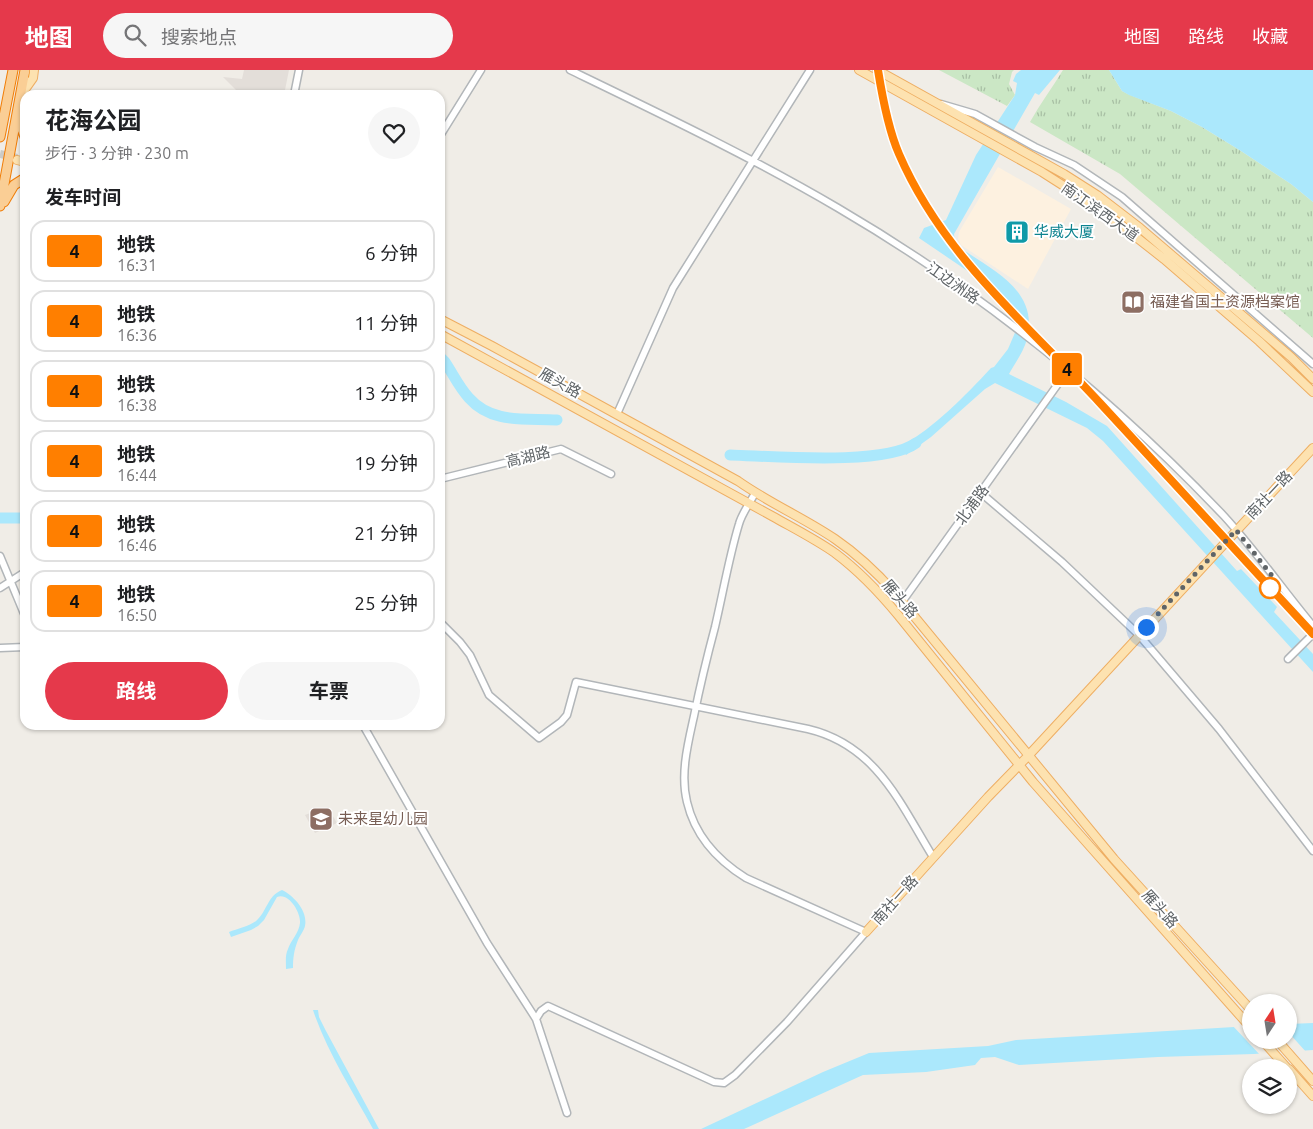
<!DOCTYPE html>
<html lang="zh">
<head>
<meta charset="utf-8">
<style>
	body { margin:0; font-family:Ubuntu,"Noto Sans SC",sans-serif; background:#f6f6f6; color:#202124; height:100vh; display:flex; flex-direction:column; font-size:19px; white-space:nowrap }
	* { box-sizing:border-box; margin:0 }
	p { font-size:16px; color:#757577 }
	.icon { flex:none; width:28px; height:28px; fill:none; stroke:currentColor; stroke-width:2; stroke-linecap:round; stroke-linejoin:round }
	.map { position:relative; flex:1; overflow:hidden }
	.details { position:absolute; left:20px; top:20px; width:425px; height:640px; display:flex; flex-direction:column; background:#fff; border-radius:15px; box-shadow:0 1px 4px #0004 }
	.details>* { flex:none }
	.badge { padding:0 10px; border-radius:4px; font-size:18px; line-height:32px }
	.needle { width:32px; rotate:12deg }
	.controls { position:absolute; left:1242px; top:924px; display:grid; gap:10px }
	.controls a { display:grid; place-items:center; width:55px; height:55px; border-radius:50%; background:#fff; box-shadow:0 1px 4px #0004; font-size:25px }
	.you { position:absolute; width:25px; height:25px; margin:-12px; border:4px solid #fff; border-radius:50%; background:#1a73e8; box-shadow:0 0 0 8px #1a73e833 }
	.map>.badge { position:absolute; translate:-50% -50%; box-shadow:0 0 0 2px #fff }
	h2 { padding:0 25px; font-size:19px; line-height:45px }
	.round { display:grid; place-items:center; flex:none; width:52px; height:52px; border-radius:26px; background:#f6f6f6 }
	.head { display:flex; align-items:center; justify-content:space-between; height:85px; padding:0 25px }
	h1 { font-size:24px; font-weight:700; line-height:38px }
	.primary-button { display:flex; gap:10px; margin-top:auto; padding:10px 25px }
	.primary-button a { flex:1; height:58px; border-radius:30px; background:#e5394b; color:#fff; font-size:20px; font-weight:700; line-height:58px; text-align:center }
	.primary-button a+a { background:#f6f6f6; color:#202124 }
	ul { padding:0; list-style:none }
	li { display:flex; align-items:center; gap:15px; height:62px; margin:0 10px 8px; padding:0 15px; border:2px solid #e0e0e0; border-radius:15px }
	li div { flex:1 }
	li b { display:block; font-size:19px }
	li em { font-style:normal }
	li .badge { min-width:55px; font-weight:700; text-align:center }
	header { display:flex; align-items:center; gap:30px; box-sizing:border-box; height:70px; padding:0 25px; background:#e5394b; color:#fff }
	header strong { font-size:24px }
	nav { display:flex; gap:28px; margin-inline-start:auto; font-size:18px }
	.search { width:350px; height:45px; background:#f6f6f6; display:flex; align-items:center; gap:12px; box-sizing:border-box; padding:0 18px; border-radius:28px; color:#757577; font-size:19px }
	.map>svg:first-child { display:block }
	.commercial { fill:#fdf1e0 }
	.education { fill:#e3ded9 }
	.park { fill:url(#park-tufts) }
	.water { fill:#abe8fc }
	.pier { fill:#f0ede7 }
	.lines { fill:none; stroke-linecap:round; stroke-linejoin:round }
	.river { stroke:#abe8fc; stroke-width:11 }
	.major-tunnel { stroke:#cccbc7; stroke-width:8; stroke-dasharray:8 4; stroke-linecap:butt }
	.minor-casing { stroke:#b2b6b9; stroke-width:9 }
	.major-casing { stroke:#eeae63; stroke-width:10 }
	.highway-casing { stroke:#f07d07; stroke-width:11 }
	.minor { stroke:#fff; stroke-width:6 }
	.major { stroke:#fde2b0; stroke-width:8 }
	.highway { stroke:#face95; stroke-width:9 }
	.line-casing { stroke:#fff; stroke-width:11 }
	.line { stroke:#ff7f00; stroke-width:8 }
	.walk { stroke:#5f6467; stroke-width:5; stroke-dasharray:0 9 }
	.stop-dot { fill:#fff; stroke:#ff7f00; stroke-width:2.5 }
	.labels { text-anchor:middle; stroke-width:4; stroke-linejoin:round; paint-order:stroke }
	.street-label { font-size:15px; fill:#5f6467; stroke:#fff }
	.culture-label { font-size:15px; fill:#0d838f; stroke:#fff; text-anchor:start }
	.education-label { font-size:15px; fill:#785e54; stroke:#fff; text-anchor:start }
</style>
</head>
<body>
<header>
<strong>地图</strong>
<div class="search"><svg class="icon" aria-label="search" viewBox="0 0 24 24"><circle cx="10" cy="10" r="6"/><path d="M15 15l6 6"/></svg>搜索地点</div>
<nav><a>地图</a><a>路线</a><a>收藏</a></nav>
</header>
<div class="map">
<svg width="1313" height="1059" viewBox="0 0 1313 1059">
	<defs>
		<pattern id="park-tufts" width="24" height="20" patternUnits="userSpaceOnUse" patternTransform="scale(1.25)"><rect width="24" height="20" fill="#cbe7c5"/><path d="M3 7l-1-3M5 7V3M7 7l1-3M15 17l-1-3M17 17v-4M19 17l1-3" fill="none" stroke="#a8bfa4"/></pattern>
	</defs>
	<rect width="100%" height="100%" fill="#f0ede7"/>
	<!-- commercial -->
	<path class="commercial" d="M998,97L1071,139L1028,219L961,175L958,169L959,162Z"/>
	<!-- education -->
	<path class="education" d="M244,0H289L284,25H241L223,7L242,9Z
		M328,738L337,753L315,763L305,745L318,740Z"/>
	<!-- park -->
	<path class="park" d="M939,0H1014L1012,2L1009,14L1015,25L1007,36Z
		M1063,0H1109L1122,21L1130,25L1171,41L1202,57L1241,81L1291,114L1313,132V268L1120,104L1030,52C1040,34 1052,18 1063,0Z"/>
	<!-- water -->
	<path class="water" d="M1021,0H1060L1039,25L1035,23L954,164L955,173L962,179C994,201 1039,221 1027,269C1024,281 1015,293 1009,304L1066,332L1107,356L1237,501L1241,499L1277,537L1274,542L1313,584V602L1103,371L1087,358L995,313L985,319L931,367L906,385L901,376C934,358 965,326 991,298L994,297L1008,279L1017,258L1013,237L1000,223L919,168L924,158L946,150L976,85L1015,25L1017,13L1013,11L1016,4Z
		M1109,0H1313V132L1291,114L1241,81L1202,57L1171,41L1129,25L1122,21Z
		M282,820C294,826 308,841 305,856C304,861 300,865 298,870C294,880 293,888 293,898L286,899C286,892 285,885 288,879C291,870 299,863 300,853C301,843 289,822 277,827L264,850L258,856L251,860L231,867L229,862C237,859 249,856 256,851C267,842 267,826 282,820Z
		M313,940H318L319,947L326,961L379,1059H373C353,1022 326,980 313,940Z
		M1313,953V980L1254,984L1158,987L1019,995L995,987L981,988L975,995L926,1002L863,1005L744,1059H701L823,1002L869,983L988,976L1016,970L1251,956V970H1289V954Z"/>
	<!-- pier -->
	<path class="pier" d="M1251,954V970H1289V963L1307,983L1261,986L1232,955Z"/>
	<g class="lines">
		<!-- river -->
		<path class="river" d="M440,287L445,292C453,304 459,317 469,328C492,354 525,348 557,350
			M730,385C771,386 885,396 916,373
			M0,448H25"/>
		<!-- major-tunnel -->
		<path class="major-tunnel" d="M0,84L17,88"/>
		<!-- minor casing -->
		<g class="minor-casing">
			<path id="minor" d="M570,0C661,44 751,87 838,138C980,221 1111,327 1224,446C1256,481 1283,520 1313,556
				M294,25L299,0
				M941,34L975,44L1035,77L1074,95L1122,127L1313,294
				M440,66L481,0
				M617,344L673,218L810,0
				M440,409L561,379L611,404
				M981,423L1062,492L1139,565L1219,659L1313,781
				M0,486L25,546
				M0,518L25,502
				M902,532L1068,300
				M440,552L460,572L470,585L489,625L539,668L561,652L567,645L576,612L808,659C876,675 900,733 933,787
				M0,578L25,577
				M1288,589L1313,564
				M363,655L487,873L536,949L567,1043
				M536,949L541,941L548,936L714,1012L724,1013L735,1005L787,952L866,862L746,808C717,790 695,766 687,732C680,704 688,673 694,646C700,616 707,587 715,557C723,523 729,487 739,454C742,443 750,433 755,423"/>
		</g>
		<!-- major casing -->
		<g class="major-casing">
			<path id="major" d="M859,0L1042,102L1103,141L1164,189L1259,271L1313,322
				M877,0L1064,104L1097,125L1140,158L1291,287L1313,309
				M21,25L33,8L34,0
				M17,90L25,92
				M440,249L492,276L738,411C769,433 804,448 835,469C857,484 877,503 895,523L1114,789L1251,940
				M440,264L772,446C793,458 815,469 835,483C859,501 879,522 898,545L1033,712L1251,958
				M866,862L988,727L1028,686L1313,378
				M1262,970L1287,998
				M1277,970L1313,1011
				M1289,999L1313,1026"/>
		</g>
		<!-- highway casing -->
		<g class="highway-casing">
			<path id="highway" d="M18,46L25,67
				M0,67L13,0
				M4,132L14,115L25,108
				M0,136L25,0"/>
		</g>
		<!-- minor -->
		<use href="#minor" class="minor"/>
		<!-- major -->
		<use href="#major" class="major"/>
		<!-- highway -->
		<use href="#highway" class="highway"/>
	</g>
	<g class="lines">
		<!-- line casing -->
		<g class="line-casing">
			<path id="line" d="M878,0C882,25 889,61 899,84C943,186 1026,253 1100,333C1171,410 1242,487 1313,564"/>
		</g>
		<!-- line -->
		<use href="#line" class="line"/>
		<!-- walk -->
		<path class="walk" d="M1146,557L1236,460L1273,507L1270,518"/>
	</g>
	<!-- icons -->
	<defs>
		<g id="building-square" transform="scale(1.25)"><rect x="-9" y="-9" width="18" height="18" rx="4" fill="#0f9aa8" stroke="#fff"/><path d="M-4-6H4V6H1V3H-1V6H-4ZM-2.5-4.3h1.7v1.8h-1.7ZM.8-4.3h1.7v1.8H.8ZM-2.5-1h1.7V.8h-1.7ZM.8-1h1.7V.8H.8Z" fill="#fff"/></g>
		<g id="library-square" transform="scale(1.25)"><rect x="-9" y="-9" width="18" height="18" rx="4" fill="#8d6e63" stroke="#fff"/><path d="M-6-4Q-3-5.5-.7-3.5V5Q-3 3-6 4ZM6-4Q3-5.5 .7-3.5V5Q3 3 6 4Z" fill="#fff"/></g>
		<g id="school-square" transform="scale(1.25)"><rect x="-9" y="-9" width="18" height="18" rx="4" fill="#8d6e63" stroke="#fff"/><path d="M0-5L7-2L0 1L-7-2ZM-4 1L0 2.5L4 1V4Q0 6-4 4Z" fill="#fff"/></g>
	</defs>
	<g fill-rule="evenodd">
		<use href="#building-square" x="1017" y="162"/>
		<use href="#library-square" x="1133" y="232"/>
		<use href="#school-square" x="321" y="749"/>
	</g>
	<!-- markers -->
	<circle class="stop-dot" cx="1270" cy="518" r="10"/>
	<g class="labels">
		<!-- street labels -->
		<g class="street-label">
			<text transform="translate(1100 142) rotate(35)" y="5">南江滨西大道</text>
			<text transform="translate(953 213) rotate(35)" y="5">江边洲路</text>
			<text transform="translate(560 313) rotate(29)" y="5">雁头路</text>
			<text transform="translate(528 387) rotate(-14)" y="5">高湖路</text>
			<text transform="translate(1269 425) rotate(-47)" y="5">南社一路</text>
			<text transform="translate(972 435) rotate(-54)" y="5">北浦路</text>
			<text transform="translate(900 529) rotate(49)" y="5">雁头路</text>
			<text transform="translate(895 830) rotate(-48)" y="5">南社一路</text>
			<text transform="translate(1160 839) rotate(48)" y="5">雁头路</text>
		</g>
		<!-- culture labels -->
		<g class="culture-label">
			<text x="1034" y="167">华威大厦</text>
		</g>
		<!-- education labels -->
		<g class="education-label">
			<text x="1150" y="237">福建省国土资源档案馆</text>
			<text x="338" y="754">未来星幼儿园</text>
		</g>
	</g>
</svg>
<div class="controls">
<a><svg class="needle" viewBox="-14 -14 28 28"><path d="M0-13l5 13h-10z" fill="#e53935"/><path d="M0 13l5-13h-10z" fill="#757577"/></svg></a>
<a><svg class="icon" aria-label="layers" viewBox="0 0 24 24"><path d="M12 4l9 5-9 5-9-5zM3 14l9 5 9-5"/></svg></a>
</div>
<div class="you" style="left:1146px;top:557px"></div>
<b class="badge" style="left:1067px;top:299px;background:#ff7f00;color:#111">4</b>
<section class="details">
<div class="head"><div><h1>花海公园</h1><p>步行 · 3 分钟 · 230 m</p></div><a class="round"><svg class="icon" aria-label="heart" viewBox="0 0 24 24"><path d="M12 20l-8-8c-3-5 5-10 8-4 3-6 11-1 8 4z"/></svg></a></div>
<h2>发车时间</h2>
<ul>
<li><span class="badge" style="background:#ff7f00;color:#111">4</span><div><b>地铁</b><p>16:31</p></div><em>6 分钟</em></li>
<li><span class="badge" style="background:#ff7f00;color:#111">4</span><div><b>地铁</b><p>16:36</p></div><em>11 分钟</em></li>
<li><span class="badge" style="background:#ff7f00;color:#111">4</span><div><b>地铁</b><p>16:38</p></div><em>13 分钟</em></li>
<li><span class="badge" style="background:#ff7f00;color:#111">4</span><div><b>地铁</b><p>16:44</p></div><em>19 分钟</em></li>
<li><span class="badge" style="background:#ff7f00;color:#111">4</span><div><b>地铁</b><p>16:46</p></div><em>21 分钟</em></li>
<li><span class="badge" style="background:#ff7f00;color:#111">4</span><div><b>地铁</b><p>16:50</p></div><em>25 分钟</em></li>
</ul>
<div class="primary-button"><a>路线</a><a>车票</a></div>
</section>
</div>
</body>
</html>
